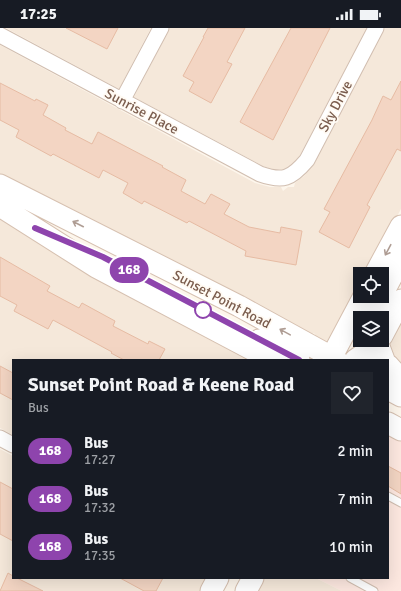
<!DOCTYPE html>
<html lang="en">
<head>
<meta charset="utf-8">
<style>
	body { margin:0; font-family:Signika,sans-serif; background:#20242c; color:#f1f3f6; height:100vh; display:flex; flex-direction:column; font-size:15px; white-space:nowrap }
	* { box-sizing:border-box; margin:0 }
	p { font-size:13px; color:#9ea1a6 }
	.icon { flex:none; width:22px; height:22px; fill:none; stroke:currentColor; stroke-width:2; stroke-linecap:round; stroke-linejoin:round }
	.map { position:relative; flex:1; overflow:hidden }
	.side { position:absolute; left:12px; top:331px; width:377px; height:220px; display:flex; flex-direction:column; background:#171b24; border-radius:0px; box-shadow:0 4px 16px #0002 }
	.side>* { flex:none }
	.badge { padding:0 8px; border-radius:13px; font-size:14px; line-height:26px }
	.fabs { position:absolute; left:353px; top:239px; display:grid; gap:8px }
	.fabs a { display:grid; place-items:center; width:36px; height:36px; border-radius:0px; background:#171b24; box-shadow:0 4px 16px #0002; font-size:20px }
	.map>.badge { position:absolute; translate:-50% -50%; box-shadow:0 0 0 2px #fff }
	.round { display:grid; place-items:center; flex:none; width:42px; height:42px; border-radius:0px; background:#20242c }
	.overview { display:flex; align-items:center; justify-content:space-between; height:68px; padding:0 16px }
	h1 { font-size:19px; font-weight:700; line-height:30px }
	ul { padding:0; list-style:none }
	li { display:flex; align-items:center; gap:12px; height:48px; padding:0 16px }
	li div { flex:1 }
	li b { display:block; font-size:15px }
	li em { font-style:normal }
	li .badge { min-width:44px; font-weight:700; text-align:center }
	.status { display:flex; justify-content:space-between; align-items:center; height:28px; padding:0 20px; background:#171b24; direction:ltr }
	.status svg { height:11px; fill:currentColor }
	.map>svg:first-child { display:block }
	.residential { fill:#f5e8da }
	.commercial { fill:#fde8e0 }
	.building { fill:#f3d5c3; stroke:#e6bba3 }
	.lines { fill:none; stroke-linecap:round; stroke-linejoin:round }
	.service-casing { stroke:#d1beb0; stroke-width:9 }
	.minor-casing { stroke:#d1beb0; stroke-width:17 }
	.secondary-casing { stroke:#d6c0b0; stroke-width:23 }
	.service { stroke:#fff; stroke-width:7 }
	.minor { stroke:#fff; stroke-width:15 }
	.secondary { stroke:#fff; stroke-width:21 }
	.oneway { stroke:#af9d94 }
	.line-casing { stroke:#fff; stroke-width:9 }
	.line { stroke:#8e44ad; stroke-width:6 }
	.stop-dot { fill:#fff; stroke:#8e44ad; stroke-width:2 }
	.labels { text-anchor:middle; stroke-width:3.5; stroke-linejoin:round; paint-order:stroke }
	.street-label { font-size:14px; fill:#7a5c4d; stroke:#fffaf3 }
</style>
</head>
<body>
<div class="status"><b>17:25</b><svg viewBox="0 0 49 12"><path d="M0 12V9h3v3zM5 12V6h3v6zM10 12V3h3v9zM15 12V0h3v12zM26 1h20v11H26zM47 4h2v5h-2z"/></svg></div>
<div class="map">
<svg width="401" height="563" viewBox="0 0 401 563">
	<rect width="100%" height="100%" fill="#fdf6ec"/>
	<!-- residential -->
	<path class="residential" d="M6,0H151L119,61Z
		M170,0H367L300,127L293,136L285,141L275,142L263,138L134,69Z
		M385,0H401V181L366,246H360V258L329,317L317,310L314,305L311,307L0,147V17L255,155L270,159H281L283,163L288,159H294L295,155L304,148L314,136Z
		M0,189L24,205V206L252,332H13V407L0,400Z
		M401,290V338L391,327L388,315Z
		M0,421L13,428V550H208L202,563H0Z
		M262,550H316L342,563H256Z"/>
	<!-- commercial -->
	<path class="commercial" d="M388,405L401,412V563H342L316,550H388Z"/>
	<!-- building -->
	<path class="building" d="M66,0H118L107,21Z
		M208,0H245L227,34L232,36L211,75L189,63L194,54L183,48L204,9H203Z
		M291,0H330L273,112L240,94Z
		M401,53V123L397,121L367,177L370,179L349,220L319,204L330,184L324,181L372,92L383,68L391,72Z
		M0,55L35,73L36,71L48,77L43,87L66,100L65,102L92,116L98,104L163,138L162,139L186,152L181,163L205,176L211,166L230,176L224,186L249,199L280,205L281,199L302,203L296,237L245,228L246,223L189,193L187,195L144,173L142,176L123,165L128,155L103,142L99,150L53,126L51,128L16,109L19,102L0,92Z
		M0,229L50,258L47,263L79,280L82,275L115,293L113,298L148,316L149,313L165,321L159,332H124L111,325L112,324L53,292L48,301L14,283L17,277L0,268Z
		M0,338L13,345V372L0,365Z
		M388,438L401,445V466L388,458Z
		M0,454L13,461V513L0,506Z
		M8,545L13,548V550H17L43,563H0Z
		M120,550H163L156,563H144Z"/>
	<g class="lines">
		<!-- service casing -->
		<g class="service-casing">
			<path id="service" d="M388,468L401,475
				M350,550L374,563"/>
		</g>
		<!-- minor casing -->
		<g class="minor-casing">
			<path id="minor" d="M0,7L260,146C283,154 291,151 307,132L376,0
				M122,73L161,0
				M0,410L13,417"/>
		</g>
		<!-- secondary casing -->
		<g class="secondary-casing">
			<path id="secondary" d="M0,157L239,278L337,332
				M0,178L96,239L272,332
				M375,246L401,198
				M382,267L401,231
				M370,290L381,268
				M382,308L401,272
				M259,312L299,332
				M330,332L364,268
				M355,332L378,316L384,332
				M388,337L397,347L401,349
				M388,361L401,368
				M388,395L401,402
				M211,563L218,550
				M246,563L253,550"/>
		</g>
		<!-- service -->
		<use href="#service" class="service"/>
		<!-- minor -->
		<use href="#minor" class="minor"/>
		<!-- secondary -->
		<use href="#secondary" class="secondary"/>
	</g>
	<!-- one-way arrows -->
	<defs><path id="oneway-shaft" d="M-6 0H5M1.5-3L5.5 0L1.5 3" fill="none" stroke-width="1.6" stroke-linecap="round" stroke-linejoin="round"/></defs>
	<g class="oneway">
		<use href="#oneway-shaft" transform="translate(78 196) rotate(-153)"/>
		<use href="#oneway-shaft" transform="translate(388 222) rotate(118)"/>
		<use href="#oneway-shaft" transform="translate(285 304) rotate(-151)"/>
	</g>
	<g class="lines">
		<!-- line casing -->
		<g class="line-casing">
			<path id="line" d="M35,200L103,229L299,332"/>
		</g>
		<!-- line -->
		<use href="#line" class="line"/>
	</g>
	<!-- markers -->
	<circle class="stop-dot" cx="203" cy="282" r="8"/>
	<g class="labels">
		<!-- street labels -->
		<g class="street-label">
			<text transform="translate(335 78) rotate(-62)" y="5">Sky Drive</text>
			<text transform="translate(142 83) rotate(28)" y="5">Sunrise Place</text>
			<text transform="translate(222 271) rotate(28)" y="5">Sunset Point Road</text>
		</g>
	</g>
</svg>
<div class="fabs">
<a><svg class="icon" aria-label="locate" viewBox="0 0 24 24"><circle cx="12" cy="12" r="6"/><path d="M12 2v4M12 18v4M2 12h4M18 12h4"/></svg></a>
<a><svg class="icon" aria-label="layers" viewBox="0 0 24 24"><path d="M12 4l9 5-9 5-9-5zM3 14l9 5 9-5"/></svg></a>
</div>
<b class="badge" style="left:129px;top:242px;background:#8e44ad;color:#fff">168</b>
<section class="side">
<div class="overview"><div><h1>Sunset Point Road &amp; Keene Road</h1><p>Bus</p></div><a class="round"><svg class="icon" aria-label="heart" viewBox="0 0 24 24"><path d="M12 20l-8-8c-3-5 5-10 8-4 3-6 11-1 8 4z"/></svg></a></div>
<ul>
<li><span class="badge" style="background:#8e44ad;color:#fff">168</span><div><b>Bus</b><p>17:27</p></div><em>2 min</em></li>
<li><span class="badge" style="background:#8e44ad;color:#fff">168</span><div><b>Bus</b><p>17:32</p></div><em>7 min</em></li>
<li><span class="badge" style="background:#8e44ad;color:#fff">168</span><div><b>Bus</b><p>17:35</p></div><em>10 min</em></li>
</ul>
</section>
</div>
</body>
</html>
